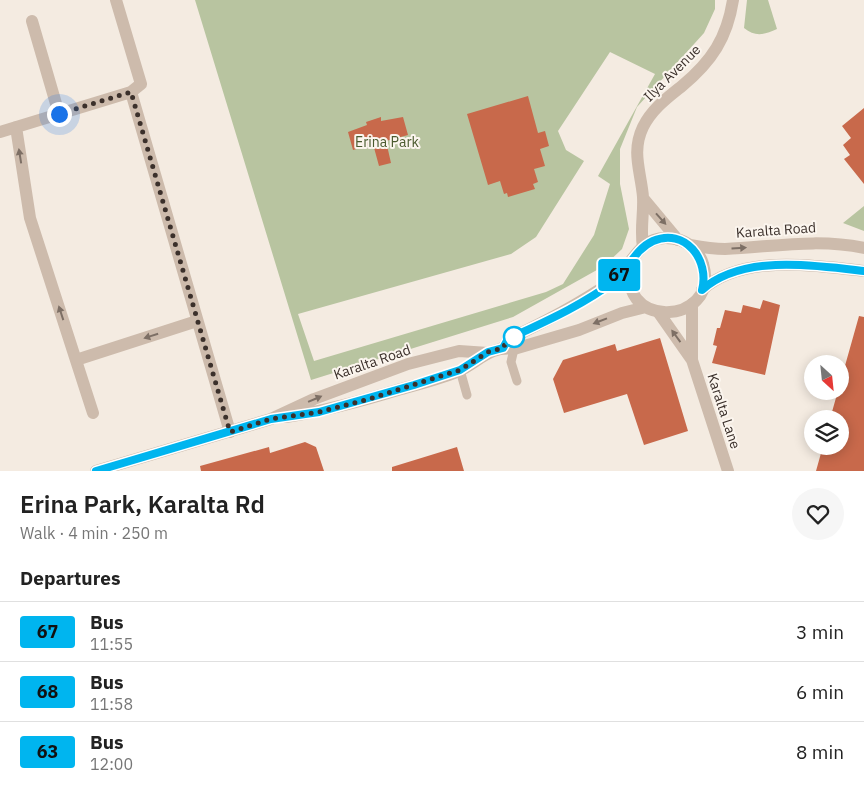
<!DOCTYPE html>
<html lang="en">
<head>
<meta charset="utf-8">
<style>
	body { margin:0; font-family:"IBM Plex Sans",sans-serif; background:#f6f6f6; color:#222; height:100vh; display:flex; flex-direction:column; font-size:19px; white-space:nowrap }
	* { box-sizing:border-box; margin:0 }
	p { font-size:16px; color:#767676 }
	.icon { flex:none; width:28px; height:28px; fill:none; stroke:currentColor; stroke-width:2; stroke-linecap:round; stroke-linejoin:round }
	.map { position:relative; height:471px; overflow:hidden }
	.sheet { display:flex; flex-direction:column; background:#fff; flex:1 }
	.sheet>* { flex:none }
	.badge { padding:0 10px; border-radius:4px; font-size:18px; line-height:32px }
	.needle { width:32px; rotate:153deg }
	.tools { position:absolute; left:804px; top:355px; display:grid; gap:10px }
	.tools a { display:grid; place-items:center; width:45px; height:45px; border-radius:50%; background:#fff; box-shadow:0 2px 12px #0003; font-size:25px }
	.you { position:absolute; width:25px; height:25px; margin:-12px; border:4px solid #fff; border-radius:50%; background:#1a73e8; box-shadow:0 0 0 8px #1a73e833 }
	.map>.badge { position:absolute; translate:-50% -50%; box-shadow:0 0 0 2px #fff }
	h2 { padding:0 20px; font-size:19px; line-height:45px }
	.round { display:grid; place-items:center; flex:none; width:52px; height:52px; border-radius:26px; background:#f6f6f6 }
	.overview { display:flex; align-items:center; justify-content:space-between; height:85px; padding:0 20px }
	h1 { font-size:24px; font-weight:600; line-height:38px }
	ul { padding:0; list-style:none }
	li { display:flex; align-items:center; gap:15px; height:60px; padding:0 20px; border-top:1px solid #e0e0e0 }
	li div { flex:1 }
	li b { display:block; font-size:19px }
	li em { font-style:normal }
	li .badge { min-width:55px; font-weight:700; text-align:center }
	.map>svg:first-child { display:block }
	.green { fill:#b8c4a0; fill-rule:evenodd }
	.building { fill:#c8694b }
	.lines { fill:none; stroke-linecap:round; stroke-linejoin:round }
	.service { stroke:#cdbbac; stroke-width:9 }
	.minor { stroke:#cdbbac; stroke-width:12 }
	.tertiary { stroke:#cdbbac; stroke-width:12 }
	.oneway { fill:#7d6f65 }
	.line-casing { stroke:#fff; stroke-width:11 }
	.line { stroke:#00b5ef; stroke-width:8 }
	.walk { stroke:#3b302b; stroke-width:5; stroke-dasharray:0 9 }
	.stop-dot { fill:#fff; stroke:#00b5ef; stroke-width:2.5 }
	.labels { text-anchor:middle; stroke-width:4; stroke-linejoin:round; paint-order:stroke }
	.street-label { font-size:14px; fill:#3b302b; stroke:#fbf5ee }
	.park-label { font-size:14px; fill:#4a5a2e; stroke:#fbf5ee }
</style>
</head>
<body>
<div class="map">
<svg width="864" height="471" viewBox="0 0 864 471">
	<rect width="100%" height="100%" fill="#f4ebe1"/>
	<!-- green -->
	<path class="green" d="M195,0H715V9L704,33L637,107L620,149V184L629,229L622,249L604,266L513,317L311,380ZM610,52L655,74L598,176L610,184L594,235L563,284L546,292L314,361L298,314L511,254L536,237L584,161L566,150L558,131Z
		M747,0H768L777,29C764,35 755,37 744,28Z
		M864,206V231L843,223Z"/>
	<!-- building -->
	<path class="building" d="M528,96L538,133L545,131L549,146L540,149L545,166L534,169L538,182L533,184L535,189L508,197L507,193L504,194L500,181L488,185L467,114Z
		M864,108V184L844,159L850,155L843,145L851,138L842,126Z
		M381,117V121L403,117L408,135L386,141L391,163L379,166L373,144L353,150L348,132L367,125L366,122Z
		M763,300L780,305L765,375L712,363L717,346L713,345L717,328H720L725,310L741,313L743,305L760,309Z
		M859,316L864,317V471H816L823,446H840V419H830Z
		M660,338L688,431L644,445L627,394L564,413L553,379L563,360L615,344L617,351Z
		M305,442L316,447L324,471H201L200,466L269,447L270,453Z
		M457,447L464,471H392V467Z"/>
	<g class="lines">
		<!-- service -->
		<path class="service" d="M514,349L511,362L517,381
			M460,370L467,395"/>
		<!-- minor -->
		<path class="minor" d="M32,21L59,114
			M131,92L230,432
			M16,127L30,218L93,413
			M0,132L131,92L141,84L116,0
			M643,198L678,240
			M643,247C640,229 644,214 643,197C641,172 631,152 643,127C652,109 667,98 682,86C712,61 727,38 733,0
			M692,304V360L728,471
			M659,313L692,360
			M76,360L197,321"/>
		<!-- tertiary -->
		<path class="tertiary" d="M690,245C701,247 713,249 725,249C772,247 817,238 864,248
			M702,290C742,254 815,265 864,271
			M503,348L509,339C544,322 578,305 611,282C628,271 635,247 654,240C662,237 672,238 680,240C691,244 700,253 703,264C722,328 608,330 634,259
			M286,417C325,411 362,401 401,389C420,384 440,379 459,371C478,362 491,345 514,349L579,330L622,313L646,307
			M96,471L271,419L314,399L408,364L459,351L488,353"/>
	</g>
	<!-- one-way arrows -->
	<defs><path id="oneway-solid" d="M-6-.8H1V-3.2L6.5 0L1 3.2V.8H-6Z" transform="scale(1.25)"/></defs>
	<g class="oneway">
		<use href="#oneway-solid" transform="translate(20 156) rotate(-99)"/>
		<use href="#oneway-solid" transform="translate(661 219) rotate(48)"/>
		<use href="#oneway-solid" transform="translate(739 248) rotate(-4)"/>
		<use href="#oneway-solid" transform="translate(61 313) rotate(-108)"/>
		<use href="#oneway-solid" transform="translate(600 321) rotate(159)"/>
		<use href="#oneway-solid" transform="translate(151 336) rotate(162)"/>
		<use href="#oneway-solid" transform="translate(676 336) rotate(-126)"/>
		<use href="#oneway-solid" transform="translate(315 399) rotate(-23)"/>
	</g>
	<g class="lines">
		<!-- line casing -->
		<g class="line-casing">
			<path id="line" d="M96,471L271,419L319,412L414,385L460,370L488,352L503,348L508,339C544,322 581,306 613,282C628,270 635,249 653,241C685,227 710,260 702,290C742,254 815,265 864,271"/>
		</g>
		<!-- line -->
		<use href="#line" class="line"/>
		<!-- walk -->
		<path class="walk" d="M59,114L131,92L230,432L271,419L319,412L369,399L460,370L488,352L503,348L508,339L514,337"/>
	</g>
	<!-- markers -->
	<circle class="stop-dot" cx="514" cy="337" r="10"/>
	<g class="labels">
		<!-- street labels -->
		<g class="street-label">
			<text transform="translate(672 73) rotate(-45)" y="5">Ilya Avenue</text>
			<text transform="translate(776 230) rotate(-4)" y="5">Karalta Road</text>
			<text transform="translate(372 362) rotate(-19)" y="5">Karalta Road</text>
			<text transform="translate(724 411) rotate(72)" y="5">Karalta Lane</text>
		</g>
		<!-- park labels -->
		<g class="park-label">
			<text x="387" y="147">Erina Park</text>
		</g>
	</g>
</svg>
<div class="tools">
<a><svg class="needle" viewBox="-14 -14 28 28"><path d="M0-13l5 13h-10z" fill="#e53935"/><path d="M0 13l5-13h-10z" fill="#767676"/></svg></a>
<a><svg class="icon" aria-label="layers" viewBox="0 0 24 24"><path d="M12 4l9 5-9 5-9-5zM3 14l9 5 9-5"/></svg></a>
</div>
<div class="you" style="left:59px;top:114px"></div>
<b class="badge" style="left:619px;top:275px;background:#00b5ef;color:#111">67</b>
</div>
<section class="sheet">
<div class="overview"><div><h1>Erina Park, Karalta Rd</h1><p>Walk · 4 min · 250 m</p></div><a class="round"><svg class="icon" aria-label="heart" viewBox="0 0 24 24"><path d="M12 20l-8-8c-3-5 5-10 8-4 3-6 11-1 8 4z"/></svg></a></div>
<h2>Departures</h2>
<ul>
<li><span class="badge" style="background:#00b5ef;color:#111">67</span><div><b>Bus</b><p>11:55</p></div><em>3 min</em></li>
<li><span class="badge" style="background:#00b5ef;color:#111">68</span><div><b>Bus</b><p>11:58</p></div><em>6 min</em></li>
<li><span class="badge" style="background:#00b5ef;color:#111">63</span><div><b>Bus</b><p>12:00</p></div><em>8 min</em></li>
</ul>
</section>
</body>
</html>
